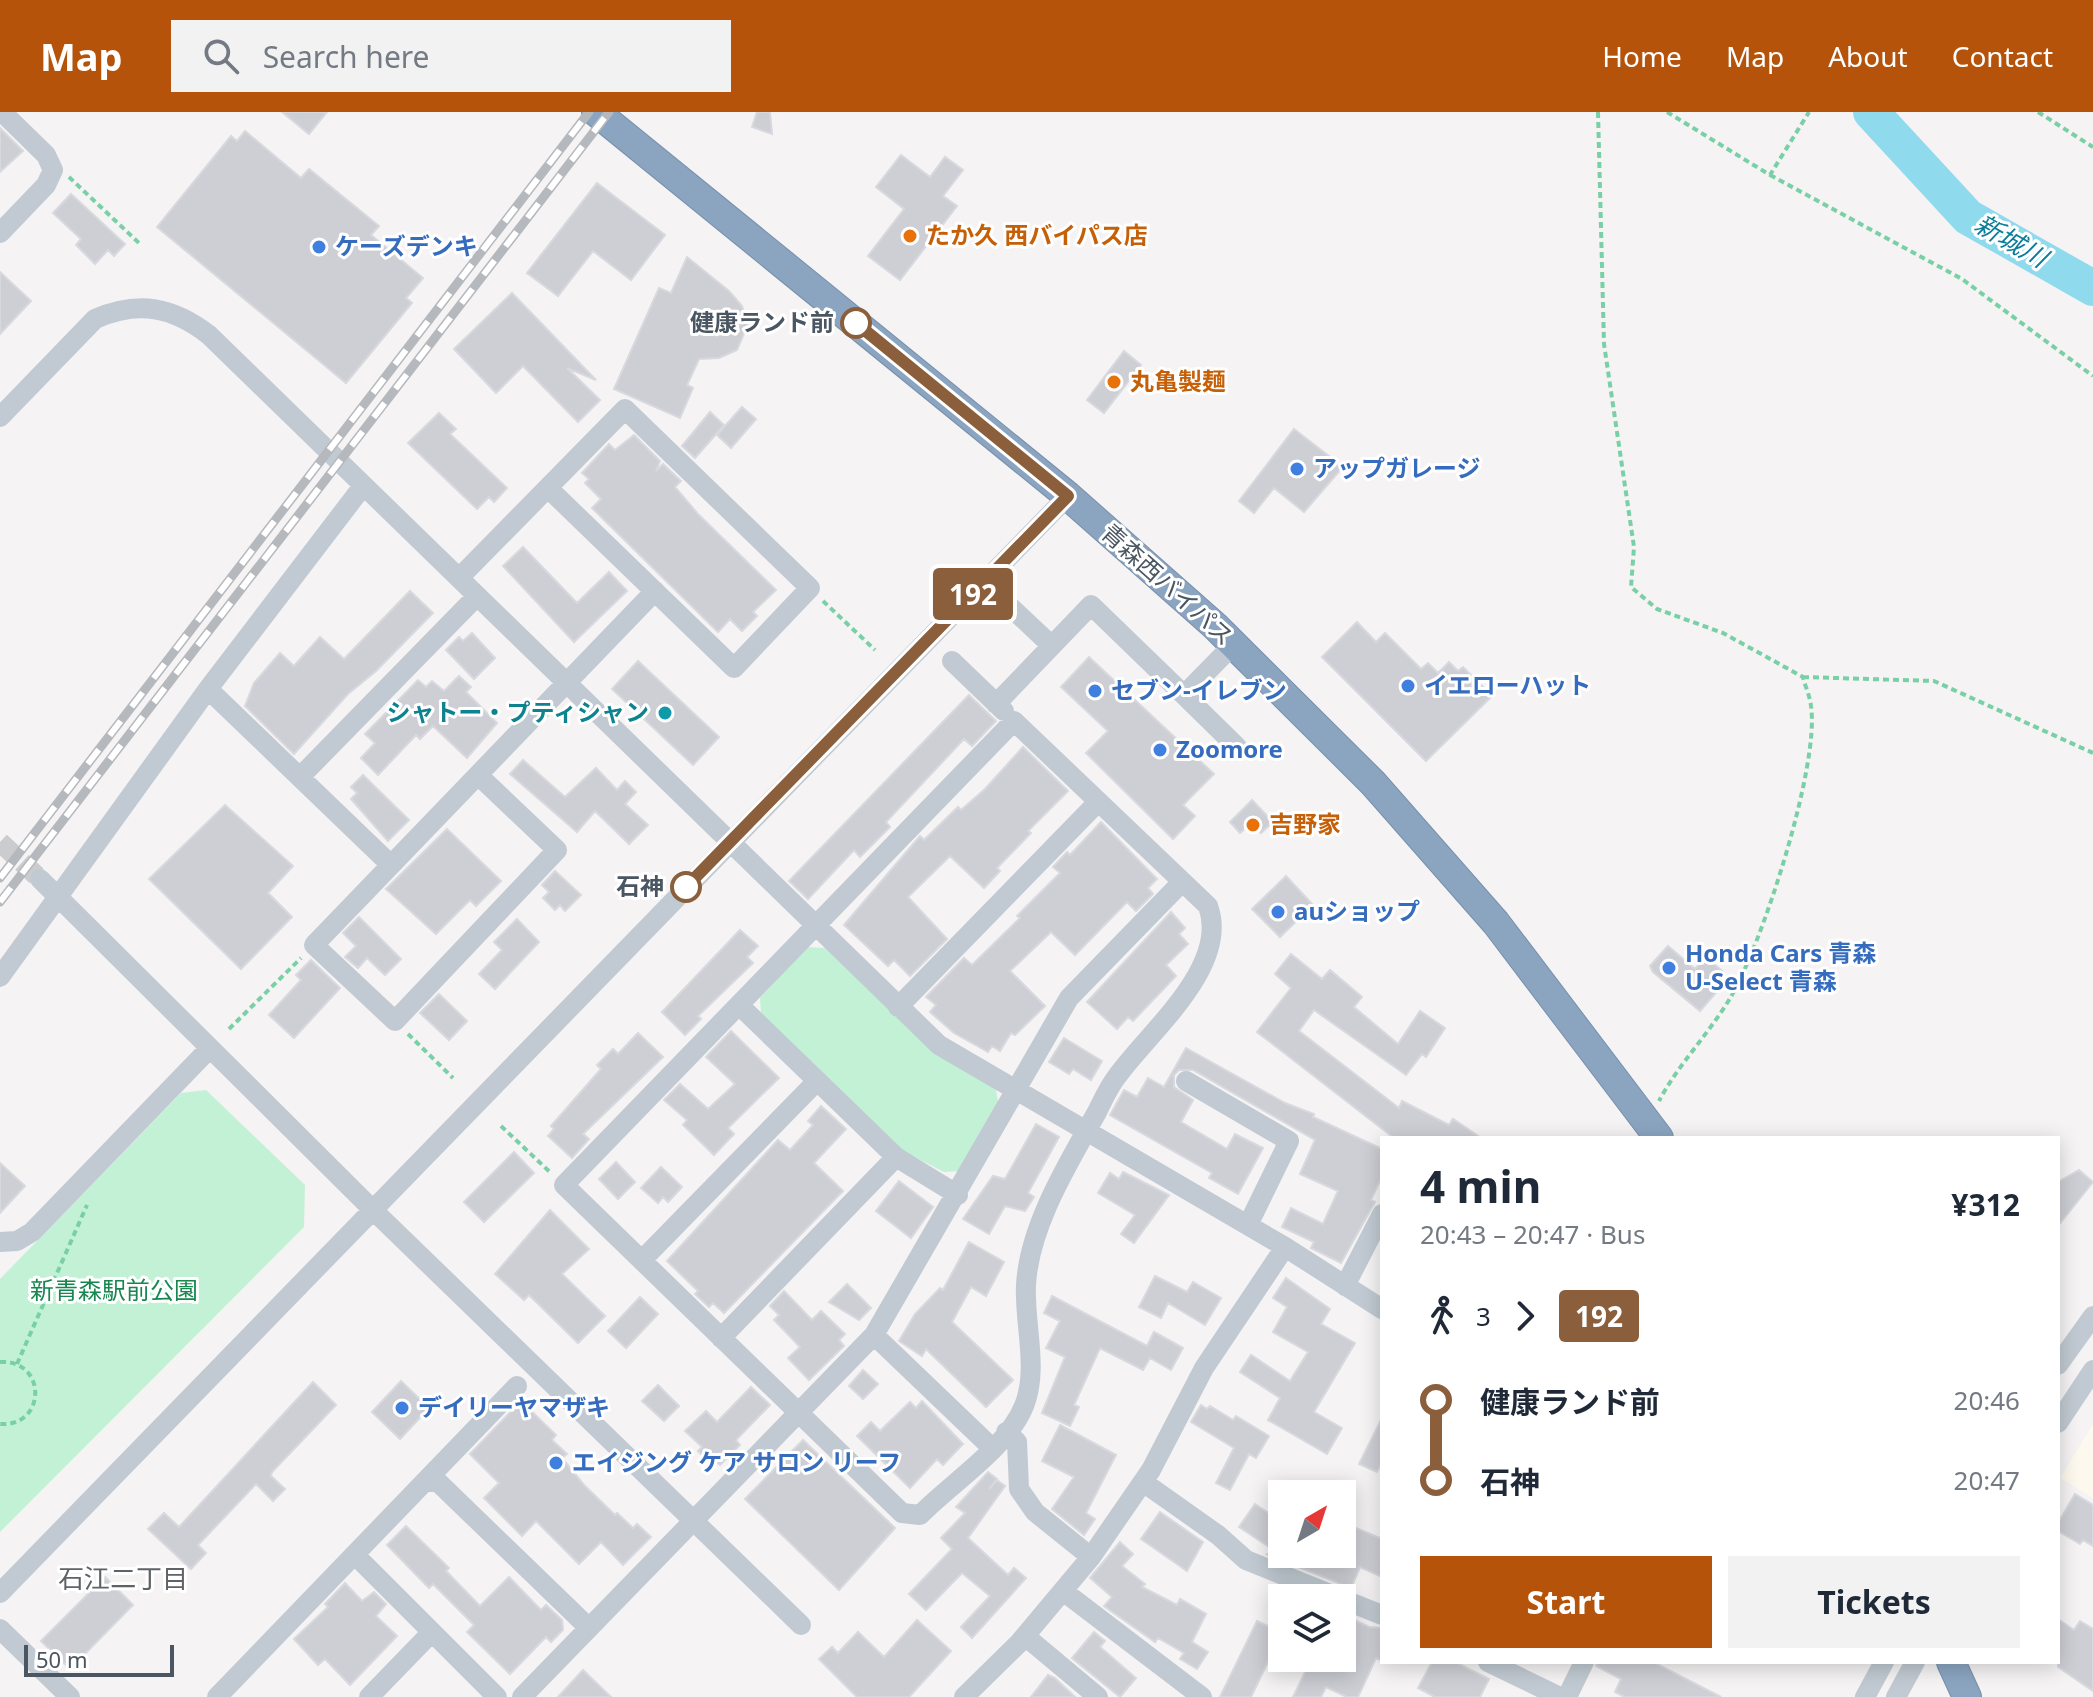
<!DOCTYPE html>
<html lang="en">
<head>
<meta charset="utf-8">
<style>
	body { margin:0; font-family:"Noto Sans","Noto Sans JP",sans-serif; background:#f2f2f3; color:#1f2937; height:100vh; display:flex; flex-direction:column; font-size:30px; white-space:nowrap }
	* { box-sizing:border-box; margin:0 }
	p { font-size:26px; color:#747a83 }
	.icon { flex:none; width:44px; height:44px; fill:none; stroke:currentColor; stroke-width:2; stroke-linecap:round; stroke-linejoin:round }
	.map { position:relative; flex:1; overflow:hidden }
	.sheet { position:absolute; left:1380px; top:1024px; width:680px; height:528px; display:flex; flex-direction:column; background:#fff; border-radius:0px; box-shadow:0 4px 20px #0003 }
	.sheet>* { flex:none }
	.badge { padding:0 16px; border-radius:6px; font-size:28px; line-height:52px }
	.needle { width:52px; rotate:39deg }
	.buttons { position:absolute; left:1268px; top:1368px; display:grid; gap:16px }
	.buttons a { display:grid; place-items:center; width:88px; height:88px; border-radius:0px; background:#fff; box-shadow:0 4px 20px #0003; font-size:40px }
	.scale { position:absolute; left:24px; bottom:20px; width:150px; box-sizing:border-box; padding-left:8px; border:4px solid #4a5661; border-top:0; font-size:22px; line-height:28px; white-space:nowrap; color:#4a5661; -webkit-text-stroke:6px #fff; paint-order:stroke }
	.map>.badge { position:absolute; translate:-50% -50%; box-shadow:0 0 0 4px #fff }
	.legs { display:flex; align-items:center; gap:12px; height:88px; padding:0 40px; font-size:26px }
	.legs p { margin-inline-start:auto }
	.headline { display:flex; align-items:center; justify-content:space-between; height:136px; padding:0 40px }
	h1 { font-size:44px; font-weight:700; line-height:60px }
	.primary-button { display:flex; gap:16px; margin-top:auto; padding:16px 40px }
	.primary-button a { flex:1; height:92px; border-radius:0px; background:#b45309; color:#fff; font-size:32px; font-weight:700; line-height:92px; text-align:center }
	.primary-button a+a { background:#f2f2f3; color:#1f2937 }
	ul { padding:0 40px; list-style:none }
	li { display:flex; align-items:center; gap:28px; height:80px; font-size:30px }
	li i { display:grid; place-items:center; width:12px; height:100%; margin:0 10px; background:currentColor }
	li i::after { content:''; width:20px; height:20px; margin:-10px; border:6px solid; border-radius:50%; background:#fff }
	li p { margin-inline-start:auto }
	li:first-child i { background:linear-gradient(#0000 50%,currentColor 0) }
	li:last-child i { background:linear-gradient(currentColor 50%,#0000 0) }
	header { display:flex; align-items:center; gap:48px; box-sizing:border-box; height:112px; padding:0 40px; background:#b45309; color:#fff }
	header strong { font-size:38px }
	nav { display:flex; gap:44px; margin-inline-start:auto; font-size:28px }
	.search { width:560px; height:72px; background:#f2f2f3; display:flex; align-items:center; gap:20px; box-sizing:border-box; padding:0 28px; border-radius:0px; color:#747a83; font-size:30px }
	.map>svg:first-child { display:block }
	.commercial { fill:#fdf9ef }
	.green { fill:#c3f1d5 }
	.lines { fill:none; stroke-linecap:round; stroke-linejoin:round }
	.river { stroke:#90daee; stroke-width:36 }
	.building { fill:#cdcfd5; stroke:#d7d9de; stroke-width:2 }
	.minor-tunnel { stroke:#caccce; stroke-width:20; stroke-dasharray:20 10; stroke-linecap:butt }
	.highway-casing { stroke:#7690ad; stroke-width:30 }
	.path { stroke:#7ad0a6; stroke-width:4; stroke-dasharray:6 4; stroke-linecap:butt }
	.minor { stroke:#c1cad2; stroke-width:20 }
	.highway { stroke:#8ba5c1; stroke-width:28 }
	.rail-casing { stroke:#b5b8bd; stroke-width:9 }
	.rail { stroke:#fff; stroke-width:6; stroke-dasharray:18; stroke-linecap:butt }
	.line-1-casing { stroke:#fff; stroke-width:18 }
	.line-1 { stroke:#8b5e3c; stroke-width:12 }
	.food-dot { fill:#e8710a; stroke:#fff; stroke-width:3 }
	.shop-dot { fill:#3f7fe0; stroke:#fff; stroke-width:3 }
	.stop-1-dot { fill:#fff; stroke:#8b5e3c; stroke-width:4 }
	.culture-dot { fill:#0f9aa8; stroke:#fff; stroke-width:3 }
	.labels { text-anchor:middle; stroke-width:6; stroke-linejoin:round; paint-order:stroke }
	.food-label { font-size:24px; font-weight:bold; fill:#c56008; stroke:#fff; text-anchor:start }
	.shop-label { font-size:24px; font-weight:bold; fill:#366cbe; stroke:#fff; text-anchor:start }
	.stop-label { font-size:24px; font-weight:bold; fill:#4a5661; stroke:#fff; text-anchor:end }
	.street-label { font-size:24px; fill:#4a5661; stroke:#fff }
	.culture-label { font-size:24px; font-weight:bold; fill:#0d838f; stroke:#fff; text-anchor:end }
	.park-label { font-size:24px; fill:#17864f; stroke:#fff }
	.water-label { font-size:26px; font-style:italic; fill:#0c7c9b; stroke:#fff }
	.neighbourhood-label { font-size:26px; fill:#5f6368; stroke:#fff }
</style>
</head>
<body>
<header>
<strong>Map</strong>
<div class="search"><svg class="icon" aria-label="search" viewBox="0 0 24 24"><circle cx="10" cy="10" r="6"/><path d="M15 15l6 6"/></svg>Search here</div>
<nav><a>Home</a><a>Map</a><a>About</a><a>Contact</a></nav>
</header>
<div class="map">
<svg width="2093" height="1585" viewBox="0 0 2093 1585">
	<rect width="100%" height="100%" fill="#f5f3f3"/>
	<!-- commercial -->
	<path class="commercial" d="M2093,1312V1386L2060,1366Z"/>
	<!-- green -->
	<path class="green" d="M806,835L825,836L996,978L998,990L960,1059L944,1060L903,1039L761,901L760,886Z
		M206,978L305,1073L304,1115L0,1420V1167L181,981Z"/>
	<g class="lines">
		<!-- river -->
		<path class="river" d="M1871,0L1968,105L2093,176"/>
	</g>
	<!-- building -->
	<path class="building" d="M282,0H327L309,22Z
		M757,0H770L772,22L752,15Z
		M0,16L23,39L0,60Z
		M245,19L301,66L309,57L379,114L371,123L423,166L406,186L412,191L346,271L157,115L231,24L237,29Z
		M901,43L930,65L945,45L963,58L943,84L957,94L900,168L868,144L904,97L876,75Z
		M597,71L665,123L631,168L593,139L558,184L527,161Z
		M71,82L125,132L114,144L108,138L95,152L76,133L81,127L53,101Z
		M687,145L729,179L742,194L748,212L737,238L719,246L699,247L687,273L693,276L680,306L614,277L659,176L671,181Z
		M0,160L31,189L0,222Z
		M512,181L596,268L567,256L600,288L578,310L523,254L496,281L454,237Z
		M1124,239L1141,253L1104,301L1087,288Z
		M742,295L756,307L731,336L717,323Z
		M710,300L724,313L695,346L682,334Z
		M439,301L456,317L450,322L507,376L494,390L489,385L477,397L408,331Z
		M1294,317L1343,355L1304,400L1274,376L1254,401L1239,389Z
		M634,323L660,349L656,359L663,352L681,369L675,375L698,402L776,478L753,500L757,504L742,519L730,507L718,520L592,396L601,387L585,371L589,367L582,361L609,332L615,338Z
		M523,435L577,491L609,460L627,479L574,530L503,454Z
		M410,479L433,501L376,559L348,582L294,642L245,594L254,571L280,541L294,554L320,525L344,547Z
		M1357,510L1376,530L1385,521L1421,557L1428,551L1438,561L1449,550L1458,559L1463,555L1492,584L1426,649L1322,545Z
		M472,521L495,546L474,567L446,538L459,525L463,529Z
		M1089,545L1214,662L1183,693L1195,704L1173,727L1086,641L1108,619L1061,575Z
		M638,549L719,625L693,653L612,577Z
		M459,564L471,575L466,580L497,611L467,646L433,614L420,627L416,623L378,663L361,646L375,631L365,622L418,568L426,575L432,569L444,579Z
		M969,583L996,609L972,634L964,627L886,710L890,715L860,745L854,738L808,787L789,769Z
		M1023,635L1068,679L1028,719L1031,721L997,756L1000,759L984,776L950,744L908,785L947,827L910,864L894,848L888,854L844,813L920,724L924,728L958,695L961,698L985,677Z
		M523,648L565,685L596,656L617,678L625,669L636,680L625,692L648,713L629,732L595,699L577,720L510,662Z
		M363,663L409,708L388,729L351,687L357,681L351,675Z
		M1252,688L1273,710L1261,721L1251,711L1240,721L1230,710Z
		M225,693L293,754L268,781L292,805L241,857L149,767Z
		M1101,710L1157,767L1148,776L1153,782L1136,799L1127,790L1075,843L1051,820L1010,859L1045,894L1015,923L1011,921L1000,939L992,934L988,940L954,921L930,900L936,893L926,885L964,846L972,853L1020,806L1017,804L1060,761L1053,755L1067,740L1070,743Z
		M447,717L501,769L476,794L470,788L436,822L386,777Z
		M555,759L581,783L565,799L560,793L555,798L543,786L549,780L542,773Z
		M1286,764L1313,793L1280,825L1252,797Z
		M1171,800L1185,816L1179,822L1188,832L1166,853L1176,864L1133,909L1128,905L1117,917L1087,890Z
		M359,805L401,847L385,863L367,846L358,856L345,845L356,834L343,821Z
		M517,807L539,830L495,877L479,862L502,838L494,830Z
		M740,818L758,834L747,845L753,851L698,904L701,907L685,923L662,900Z
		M1668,834L1695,857L1705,845L1725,861L1715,872L1720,876L1700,899L1653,860L1650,854Z
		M1291,842L1322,867L1330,858L1362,885L1354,895L1398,932L1420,899L1445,916L1426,945L1422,942L1406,963L1314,898L1299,919L1399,996L1402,989L1449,1013L1453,1007L1481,1026H1394L1257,920L1291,876L1275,862Z
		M311,848L340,876L294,926L269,903L301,868L296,863Z
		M439,882L467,909L449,928L420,901Z
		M731,919L779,966L728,1016L734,1022L714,1043L683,1013L687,1008L664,988L680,972L708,997L735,972L706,945Z
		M638,921L663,945L583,1022L589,1027L572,1046L548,1024L554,1017L551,1014L601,957L597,953L613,937L618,942Z
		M1064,926L1102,949L1091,968L1073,957L1069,962L1049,950Z
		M1186,936L1285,991L1314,1002L1313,1005L1382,1037V1064L1371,1088L1375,1090L1341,1151L1311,1136L1314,1130L1282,1115L1291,1096L1323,1112L1338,1079L1300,1062L1315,1028L1193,958H1179L1174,963V975L1193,988L1181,1010L1227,1037L1235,1022L1263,1036L1238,1082L1209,1066L1212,1061L1110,1003L1124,978L1137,985L1148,966L1164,975Z
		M821,994L846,1017L814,1051L843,1079L724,1201L713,1191L709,1195L695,1182L698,1179L667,1149L778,1028L790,1038L813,1013L808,1009Z
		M1036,1012L1059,1025L1028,1081L1034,1085L1025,1099L1005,1094L989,1122L963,1107L993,1064L1005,1067Z
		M514,1040L534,1061L484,1110L464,1090Z
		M616,1050L635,1070L618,1087L599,1067Z
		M0,1051L25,1074L0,1101Z
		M661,1055L682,1075L668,1090L663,1085L658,1091L641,1076Z
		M2079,1058L2093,1070L2058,1114V1070Z
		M1123,1060L1169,1083L1134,1131L1121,1122L1135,1103L1098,1081L1110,1061L1119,1067Z
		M899,1069L933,1095L911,1126L876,1099Z
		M550,1098L589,1137L562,1162L605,1204L578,1231L529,1183L524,1188L495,1162Z
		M969,1130L1004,1150L986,1184L971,1175L952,1210L1013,1268L986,1295L926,1237L922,1244L899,1229L915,1202L940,1176L943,1178Z
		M1155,1164L1187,1180L1193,1170L1221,1186L1205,1213L1168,1191L1161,1206L1139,1195Z
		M1286,1166L1330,1197L1321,1212L1355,1231L1314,1300L1342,1316L1327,1342L1268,1308L1280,1286L1240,1260L1251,1243L1290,1269L1308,1240L1273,1220L1287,1195L1273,1186Z
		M847,1172L871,1196L859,1208L829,1190Z
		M784,1179L812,1208L821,1199L845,1222L839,1228L844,1234L809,1268L788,1246L800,1235L774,1208L779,1203L770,1194Z
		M1052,1184L1147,1234L1154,1220L1183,1236L1171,1258L1150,1246L1143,1258L1100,1236L1074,1293L1079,1295L1070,1314L1042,1301L1065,1245L1046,1236L1060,1209L1044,1201Z
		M640,1185L658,1202L626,1236L608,1219Z
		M863,1258L878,1272L863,1287L849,1274Z
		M401,1269L429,1296L400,1327L372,1300Z
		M313,1270L336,1293L272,1360L271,1364L285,1377L273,1389L256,1372L198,1433L206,1441L191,1457L148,1417L164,1401L179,1415Z
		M658,1273L679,1294L664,1309L642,1289Z
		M751,1275L770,1293L736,1328L740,1333L720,1353L713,1347L710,1351L698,1339L702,1335L685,1319L706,1299L717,1310Z
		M521,1289L556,1323L552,1328L567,1342L562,1346L584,1373L615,1403L617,1401L633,1416L637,1412L651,1425L623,1453L601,1430L579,1452L536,1409L522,1424L484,1386L499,1371L470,1342Z
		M922,1289L963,1332L943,1353L937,1347L910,1376L857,1324L871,1310L880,1319L910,1290L916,1296Z
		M1201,1293L1207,1297L1210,1294L1233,1308L1236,1304L1269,1324L1256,1346L1249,1342L1230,1378L1216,1371L1234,1336L1191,1310Z
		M1382,1306V1350L1377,1360L1359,1352Z
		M1060,1313L1116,1343L1086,1401L1095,1407L1084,1423L1052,1397L1074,1365L1042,1349Z
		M803,1328L895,1416L839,1478L745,1387Z
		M988,1360L997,1367L989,1377L997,1368L1005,1374L968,1426L1008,1463L1014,1456L1026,1466L972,1526L961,1515L990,1484L962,1461L926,1498L909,1482L952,1437L941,1426L965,1401L956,1395Z
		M2075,1382L2093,1393V1434L2083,1428L2080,1432L2058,1419V1411Z
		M1255,1392L1282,1410V1417L1269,1435L1239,1415Z
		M1160,1400L1203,1430L1187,1459L1141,1427Z
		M1342,1410L1382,1427V1465L1360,1455L1351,1476L1266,1442H1342Z
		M406,1414L449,1456L446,1459L480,1494L509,1465L541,1498L546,1493L562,1508L563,1518L551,1530L546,1525L510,1562L467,1520L474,1513L433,1472L429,1476L387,1433Z
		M1120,1430L1133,1442L1122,1454L1145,1472L1142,1475L1177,1493L1180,1487L1206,1502L1192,1530L1208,1540L1197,1557L1180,1547L1184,1541L1158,1526L1155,1530L1104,1494L1112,1485L1090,1466Z
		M105,1465L133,1493L70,1557L41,1529Z
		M345,1471L362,1489L374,1480L386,1492L376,1504L397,1524L350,1573L325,1547L318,1553L294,1527L328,1495L325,1492Z
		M1342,1502L1369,1515L1382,1516V1549L1376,1546L1358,1585H1347L1326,1575L1321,1585H1293L1312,1546H1342Z
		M2058,1507L2074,1518L2080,1509L2093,1517V1579L2058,1555Z
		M917,1508L951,1539L909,1585H857L819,1547L832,1535L838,1541L858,1520L884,1545Z
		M1257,1509L1282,1521L1251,1585H1220Z
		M1094,1520L1105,1529L1100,1535L1136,1566L1120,1585L1072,1546Z
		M1432,1550H1455L1489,1567L1480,1585H1435L1418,1576Z
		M1597,1550H1653L1721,1585H1625L1615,1580L1621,1567L1596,1554Z
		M583,1558L611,1585H558Z
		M1048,1563L1055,1566L1075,1585H1031Z"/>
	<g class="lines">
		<!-- minor-tunnel -->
		<path class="minor-tunnel" d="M0,730L40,767"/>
		<!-- highway casing -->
		<g class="highway-casing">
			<path id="highway" d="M596,0L1068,384L1215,514L1373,671L1496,811L1659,1026
				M1951,1550L1967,1585"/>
		</g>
		<!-- path -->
		<path class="path" d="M1598,0L1604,232L1634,435L1631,475L1657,497L1723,521L1803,565C1805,574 1810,584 1811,594C1820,654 1761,836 1729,888C1707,924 1678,953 1659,989
			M1667,0L1770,63L1809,0
			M2038,0L2093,35
			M1770,63L1962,167L2093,264
			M69,65L140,132
			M823,489L875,538
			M1803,565L1934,569L2093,641
			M229,917L301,846
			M408,922L453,966
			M501,1014L552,1062
			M0,1250C47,1247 47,1315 0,1312
			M17,1252L87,1093"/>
		<!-- minor -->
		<path class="minor" d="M0,121L46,73L53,58L46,43L2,0
			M0,305L95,207C139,188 173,195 209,223L939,933L1285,1135
			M459,466L625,297L810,476L734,556L548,376
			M984,470L1052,534
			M952,549L1004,599
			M208,577L391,753
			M1184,583L1237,635
			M996,592L1091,493L1184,583L1234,532
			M1014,609L1208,794C1230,854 1150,919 1118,963C1109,974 1103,988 1097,1000C1069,1050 1029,1114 1026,1173C1024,1212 1039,1257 1024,1294C1007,1336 951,1371 920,1403L902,1401L564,1073Z
			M478,663L557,738L395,909L314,833L655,479
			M300,665L477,484
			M40,767L373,1098L801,1513
			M0,865L208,577L363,374
			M739,893L896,1045L958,1083
			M898,895L1098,690
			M1186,969L1289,1029L1248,1113
			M0,1130L17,1129L32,1120L210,936
			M642,1148L817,969
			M1345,1174L1382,1102
			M874,1223L991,1335
			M721,1226L896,1045
			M2058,1253L2093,1204
			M2058,1311L2093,1258
			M1006,1320L1017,1330L1019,1377L1035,1400L1091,1445
			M427,1368L439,1371L588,1515
			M1143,1370L1218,1423L1246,1448L1340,1486
			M355,1443L497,1585
			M1063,1479L1202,1585
			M0,1481L1068,384
			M1342,1487L1382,1503
			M0,1517L70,1585
			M1025,1524L1098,1585
			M1488,1550L1560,1585
			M217,1585L517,1274
			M369,1585L431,1521
			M522,1585L874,1223L1069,886L1182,770
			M964,1585L1019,1531L1091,1445L1151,1358L1204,1256L1285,1135L1382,1197
			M1567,1585L1584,1550
			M1865,1585L1884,1550
			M1896,1585L1915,1550"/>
		<!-- highway -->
		<use href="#highway" class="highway"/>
		<!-- rail casing -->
		<g class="rail-casing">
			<path id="rail" d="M0,766L589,0
				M0,790L609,0"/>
		</g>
		<!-- rail -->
		<use href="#rail" class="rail"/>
	</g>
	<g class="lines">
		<!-- line-1 casing -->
		<g class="line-1-casing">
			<path id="line-1" d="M686,775L1068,384L856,211"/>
		</g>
		<!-- line-1 -->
		<use href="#line-1" class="line-1"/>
	</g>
	<!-- markers -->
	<g class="food-dot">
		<circle cx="910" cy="124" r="8"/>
		<circle cx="1114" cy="270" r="8"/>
		<circle cx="1253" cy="713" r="8"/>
	</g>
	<g class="shop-dot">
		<circle cx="319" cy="135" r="8"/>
		<circle cx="1297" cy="357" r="8"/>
		<circle cx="1408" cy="574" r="8"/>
		<circle cx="1095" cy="579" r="8"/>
		<circle cx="1160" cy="638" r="8"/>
		<circle cx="1278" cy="800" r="8"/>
		<circle cx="1669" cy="856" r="8"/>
		<circle cx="402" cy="1296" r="8"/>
		<circle cx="556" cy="1351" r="8"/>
	</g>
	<g class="stop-1-dot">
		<circle cx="856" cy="211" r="14"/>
		<circle cx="686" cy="775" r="14"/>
	</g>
	<circle class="culture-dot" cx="665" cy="601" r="8"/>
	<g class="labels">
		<!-- food labels -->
		<g class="food-label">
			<text x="926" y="132">たか久 西バイパス店</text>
			<text x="1130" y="278">丸亀製麺</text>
			<text x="1269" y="721">吉野家</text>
		</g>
		<!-- shop labels -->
		<g class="shop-label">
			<text x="335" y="143">ケーズデンキ</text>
			<text x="1313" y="365">アップガレージ</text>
			<text x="1424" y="582">イエローハット</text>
			<text x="1111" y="587">セブン-イレブン</text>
			<text x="1176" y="646">Zoomore</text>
			<text x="1294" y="808">auショップ</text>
			<text x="1685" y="850">Honda Cars 青森<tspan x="1685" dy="28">U-Select 青森</tspan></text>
			<text x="418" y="1304">デイリーヤマザキ</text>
			<text x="572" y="1359">エイジング ケア サロン リーフ</text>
		</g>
		<!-- stop labels -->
		<g class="stop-label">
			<text x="834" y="219">健康ランド前</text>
			<text x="664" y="783">石神</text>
		</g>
		<!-- street labels -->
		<g class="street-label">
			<text transform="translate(1167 473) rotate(42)" y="8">青森西バイパス</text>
		</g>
		<!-- culture labels -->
		<g class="culture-label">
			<text x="649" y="609">シャトー・プティシャン</text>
		</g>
		<!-- park labels -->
		<g class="park-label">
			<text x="114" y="1187">新青森駅前公園</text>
		</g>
		<!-- water labels -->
		<g class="water-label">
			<text transform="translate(2011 129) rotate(30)" y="9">新城川</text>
		</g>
		<!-- neighbourhood labels -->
		<g class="neighbourhood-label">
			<text x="123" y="1476">石江二丁目</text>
		</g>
	</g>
</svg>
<div class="buttons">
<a><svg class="needle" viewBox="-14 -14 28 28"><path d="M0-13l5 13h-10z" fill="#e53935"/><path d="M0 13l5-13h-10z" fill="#747a83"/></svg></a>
<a><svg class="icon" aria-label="layers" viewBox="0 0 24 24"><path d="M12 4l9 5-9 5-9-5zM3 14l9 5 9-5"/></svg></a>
</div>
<div class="scale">50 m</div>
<b class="badge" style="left:973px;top:482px;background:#8b5e3c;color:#fff">192</b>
<section class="sheet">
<div class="headline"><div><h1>4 min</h1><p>20:43 – 20:47 · Bus</p></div><b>¥312</b></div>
<div class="legs"><svg class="icon" aria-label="walk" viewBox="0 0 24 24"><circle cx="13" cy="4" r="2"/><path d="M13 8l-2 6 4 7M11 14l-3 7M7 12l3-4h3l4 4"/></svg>3<svg class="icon" aria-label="forward" viewBox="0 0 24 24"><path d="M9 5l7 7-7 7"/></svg><b class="badge" style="background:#8b5e3c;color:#fff">192</b></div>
<ul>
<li><i style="color:#8b5e3c"></i><b>健康ランド前</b><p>20:46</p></li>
<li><i style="color:#8b5e3c"></i><b>石神</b><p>20:47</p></li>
</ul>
<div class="primary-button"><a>Start</a><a>Tickets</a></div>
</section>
</div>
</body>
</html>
